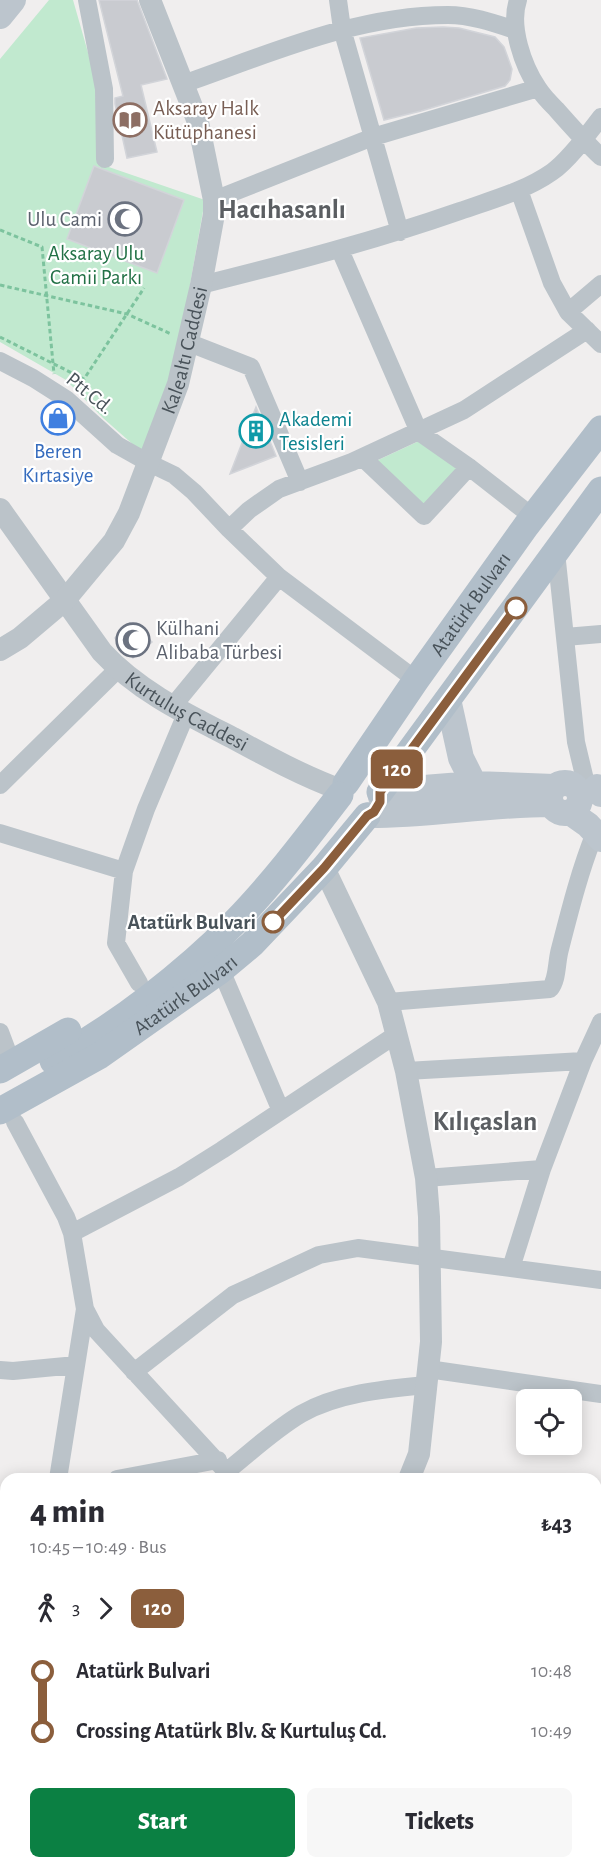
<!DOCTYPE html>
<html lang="en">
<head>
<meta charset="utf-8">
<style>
	body { margin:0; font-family:"Alegreya Sans",sans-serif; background:#f7f7f7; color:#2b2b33; height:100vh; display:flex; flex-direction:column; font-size:22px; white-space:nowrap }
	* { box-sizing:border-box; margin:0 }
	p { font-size:20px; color:#7c7c81 }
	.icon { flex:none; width:33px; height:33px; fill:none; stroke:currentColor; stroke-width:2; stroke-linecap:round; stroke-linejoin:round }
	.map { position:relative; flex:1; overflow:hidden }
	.sheet { position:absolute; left:0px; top:1473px; width:602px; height:396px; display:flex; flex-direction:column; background:#fff; border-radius:18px 18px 0 0; box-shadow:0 3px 15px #0003 }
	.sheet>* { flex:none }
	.badge { padding:0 12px; border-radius:9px; font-size:21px; line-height:39px }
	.controls { position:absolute; left:516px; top:1389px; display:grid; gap:12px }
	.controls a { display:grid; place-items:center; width:66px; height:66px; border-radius:9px; background:#fff; box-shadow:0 3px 15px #0003; font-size:30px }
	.map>.badge { position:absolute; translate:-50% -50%; box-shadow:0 0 0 3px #fff }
	.legs { display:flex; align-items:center; gap:9px; height:66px; padding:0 30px; font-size:20px }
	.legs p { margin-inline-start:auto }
	.overview { display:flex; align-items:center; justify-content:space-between; height:102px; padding:0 30px }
	h1 { font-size:33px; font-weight:800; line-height:45px }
	.cta { display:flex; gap:12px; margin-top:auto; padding:12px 30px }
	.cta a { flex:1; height:69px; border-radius:9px; background:#0b8043; color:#fff; font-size:24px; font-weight:800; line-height:69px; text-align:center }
	.cta a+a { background:#f7f7f7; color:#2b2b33 }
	ul { padding:0 30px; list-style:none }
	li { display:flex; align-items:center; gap:21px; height:60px; font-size:22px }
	li i { display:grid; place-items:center; width:9px; height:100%; margin:0 8px; background:currentColor }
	li i::after { content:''; width:15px; height:15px; margin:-8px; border:4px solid; border-radius:50%; background:#fff }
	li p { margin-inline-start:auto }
	li:first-child i { background:linear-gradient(#0000 50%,currentColor 0) }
	li:last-child i { background:linear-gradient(currentColor 50%,#0000 0) }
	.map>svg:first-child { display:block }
	.commercial { fill:#f9f4e9 }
	.green { fill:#c1e9cf }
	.building { fill:#c9cbd0; stroke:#d2d4d9; stroke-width:1.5 }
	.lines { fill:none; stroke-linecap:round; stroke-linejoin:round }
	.path { stroke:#7dc39e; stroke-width:3; stroke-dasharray:4.5 3; stroke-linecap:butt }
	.minor { stroke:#bbc3c9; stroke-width:18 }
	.tertiary { stroke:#bbc3c9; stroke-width:22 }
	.secondary { stroke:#bcc5cd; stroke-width:26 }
	.primary { stroke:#b1bec9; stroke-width:27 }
	.line-1-casing { stroke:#fff; stroke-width:14 }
	.line-1 { stroke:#8b5e3c; stroke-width:9 }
	.stop-1-dot { fill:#fff; stroke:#8b5e3c; stroke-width:3 }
	.labels { text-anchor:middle; stroke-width:4.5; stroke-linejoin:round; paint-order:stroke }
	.education-label { font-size:21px; fill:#785e54; stroke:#fff; text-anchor:start }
	.worship-label { font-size:21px; fill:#5b616d; stroke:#fff; text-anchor:end }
	.park-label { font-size:21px; fill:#227146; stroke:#fff }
	.street-label { font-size:21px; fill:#485259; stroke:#fff }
	.culture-label { font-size:21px; fill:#0d838f; stroke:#fff; text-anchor:start }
	.shop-label { font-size:21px; fill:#366cbe; stroke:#fff }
	.stop-label { font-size:21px; font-weight:bold; fill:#485259; stroke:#fff; text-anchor:end }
	.district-label { font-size:27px; font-weight:bold; fill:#5b5e62; stroke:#fff }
</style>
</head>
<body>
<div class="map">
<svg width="601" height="1869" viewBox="0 0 601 1869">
	<rect width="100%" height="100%" fill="#f0eeee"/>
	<!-- commercial -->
	<path class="commercial" d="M22,1863H231L232,1869H15Z"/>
	<!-- green -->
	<path class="green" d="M49,0H73L101,98L100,164L205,200L174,375L146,456L103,418L66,380L0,342V59Z
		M419,441L457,468L423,505L376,461Z"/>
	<!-- building -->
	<path class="building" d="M99,0H137L167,79L141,85L157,152L127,158L115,104V98L123,96Z
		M443,27L459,28L495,37L504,47L512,69L510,80L505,86L421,111L384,120L360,38L416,28Z
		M94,166L184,200L157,273L67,239Z
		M256,407L276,456L230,474Z
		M130,623L152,642L133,658L115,638Z"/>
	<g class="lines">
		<!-- path -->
		<path class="path" d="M0,230L42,247L54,374
			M0,285L127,314L171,334
			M0,337L84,379L144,288"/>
		<!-- minor -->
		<path class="minor" d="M87,0L104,89L105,159
			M338,0L342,29L400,232
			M518,0C509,26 523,66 538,88C543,96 550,103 556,109C571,126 585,142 601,157
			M183,84C269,54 356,15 448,15C471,15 494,23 515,30
			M519,190L552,283L568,312L601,344
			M214,200L373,137L538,88
			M340,250L419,432L469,467L533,517
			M201,285C289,263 374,241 460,211C491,200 525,191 552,172C569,160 588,134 601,117
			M568,312L601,284
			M187,342L251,367L300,482
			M0,361L33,378L66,399L117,445L149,463L174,475L194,492L229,529L279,577L416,680
			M363,458L424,516L469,467
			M229,529L249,510L279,489L352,462L464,410L587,330
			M556,552L576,742L587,788
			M565,637L601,634
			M173,706L279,577
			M0,785L118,669
			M0,833L124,871
			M221,970L281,1111
			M139,983L116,943L124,871L146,809L186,714
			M388,1002L550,989C558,979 556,963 560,949C570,910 580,870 595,833
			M0,1032L12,1064
			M406,1071L583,1061
			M15,1122L66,1217L72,1233L85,1309L96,1330L233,1479
			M426,1178L542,1169
			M72,1233L179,1177L222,1150L397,1034
			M511,1268L542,1169L583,1061L601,1022
			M428,1369L601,1394
			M0,1370L13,1371L76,1365
			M134,1372L233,1295L319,1255L358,1248L601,1280
			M227,1471C251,1452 274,1430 301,1414C338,1393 385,1389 427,1385
			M58,1479L85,1309
			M117,1479L218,1460
			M596,1525L601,1526
			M0,1581L6,1582
			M596,1621L601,1622
			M0,1742L6,1736
			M596,1766L601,1765
			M221,1863L223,1869
			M295,1863L297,1869
			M535,1863L537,1869
			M31,1869L38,1863"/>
		<!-- tertiary -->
		<g class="tertiary">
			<path id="s1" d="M0,509L102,652C138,691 186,714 233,738C268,757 303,776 341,790"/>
			<path id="s2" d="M0,650L20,638L65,600L114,541L129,513L178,384L201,285L214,214V200L198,122L150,0"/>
			<path d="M324,868L388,1002L406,1071L426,1178L429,1217L431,1342L419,1454L409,1479"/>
			<path d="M401,1863L402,1869"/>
		</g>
		<!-- secondary -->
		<path class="secondary" d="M0,16L13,0
			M448,699L461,758L474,784L554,787
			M550 798a15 15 0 1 1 30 0a15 15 0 1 1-30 0Z
			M597,787L601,794
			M381,797L399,790L474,784
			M571,813L588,825L601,839
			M370,815C430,815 490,804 550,804"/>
		<!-- primary -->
		<g class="primary">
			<path id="s3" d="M346,783L416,680L526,526L601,429"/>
			<path d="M380,792L601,490"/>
			<path d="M53,1061C116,1026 184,974 235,922C273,883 307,838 340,795"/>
			<path d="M0,1070L68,1031"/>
			<path id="s4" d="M0,1111L99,1056L221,970L252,944L324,868L367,816"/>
		</g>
	</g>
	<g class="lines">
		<!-- line-1 casing -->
		<g class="line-1-casing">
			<path id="line-1" d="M273,922L324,868L367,816L374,812L380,802V792L516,608"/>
		</g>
		<!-- line-1 -->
		<use href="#line-1" class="line-1"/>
	</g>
	<!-- icons -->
	<defs>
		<g id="library-ring" transform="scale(1.725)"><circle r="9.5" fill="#fff" stroke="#8d6e63" stroke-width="1.5"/><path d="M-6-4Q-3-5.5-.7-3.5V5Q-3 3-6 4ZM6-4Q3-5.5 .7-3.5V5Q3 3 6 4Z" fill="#8d6e63"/></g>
		<g id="mosque-ring" transform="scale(1.725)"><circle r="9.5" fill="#fff" stroke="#6b7280" stroke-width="1.5"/><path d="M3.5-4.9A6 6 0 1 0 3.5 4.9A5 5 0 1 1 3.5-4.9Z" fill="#6b7280"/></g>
		<g id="shop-ring" transform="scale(1.725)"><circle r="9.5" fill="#fff" stroke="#3f7fe0" stroke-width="1.5"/><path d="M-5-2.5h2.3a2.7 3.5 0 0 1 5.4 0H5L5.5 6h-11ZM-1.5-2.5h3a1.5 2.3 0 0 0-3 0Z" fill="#3f7fe0"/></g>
		<g id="building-ring" transform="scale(1.725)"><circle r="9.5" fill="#fff" stroke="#0f9aa8" stroke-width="1.5"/><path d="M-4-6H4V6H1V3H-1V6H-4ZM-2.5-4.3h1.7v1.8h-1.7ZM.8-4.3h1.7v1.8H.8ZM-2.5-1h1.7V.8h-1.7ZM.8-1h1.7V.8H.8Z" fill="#0f9aa8"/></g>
	</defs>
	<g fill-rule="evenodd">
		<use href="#library-ring" x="130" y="120"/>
		<use href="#mosque-ring" x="125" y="219"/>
		<use href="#shop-ring" x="58" y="418"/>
		<use href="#building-ring" x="256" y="431"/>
		<use href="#mosque-ring" x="133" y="640"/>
	</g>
	<!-- markers -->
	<g class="stop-1-dot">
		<circle cx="516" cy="608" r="10"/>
		<circle cx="273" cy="922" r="10"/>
	</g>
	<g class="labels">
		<!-- education labels -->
		<g class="education-label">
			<text x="153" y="115">Aksaray Halk<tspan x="153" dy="24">Kütüphanesi</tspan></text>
		</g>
		<!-- worship labels -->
		<g class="worship-label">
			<text x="102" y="226">Ulu Cami</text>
			<text x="156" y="635" text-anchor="start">Külhani<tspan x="156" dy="24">Alibaba Türbesi</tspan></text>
		</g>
		<!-- park labels -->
		<g class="park-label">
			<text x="96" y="260">Aksaray Ulu<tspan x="96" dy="24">Camii Parkı</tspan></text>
		</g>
		<!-- street labels -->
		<g class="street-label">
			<text dy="7" stroke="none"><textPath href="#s2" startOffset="363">Kalealtı Caddesi</textPath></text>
			<text transform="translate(90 393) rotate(39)" y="7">Ptt Cd.</text>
			<text dy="7" stroke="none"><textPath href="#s3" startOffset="218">Atatürk Bulvarı</textPath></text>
			<text dy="7" stroke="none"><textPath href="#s1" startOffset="280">Kurtuluş Caddesi</textPath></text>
			<text dy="7" stroke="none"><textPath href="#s4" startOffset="219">Atatürk Bulvarı</textPath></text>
		</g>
		<!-- culture labels -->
		<g class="culture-label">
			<text x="279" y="426">Akademi<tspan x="279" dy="24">Tesisleri</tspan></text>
		</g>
		<!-- shop labels -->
		<g class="shop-label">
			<text x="58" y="458">Beren<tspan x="58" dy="24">Kırtasiye</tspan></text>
		</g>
		<!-- stop labels -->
		<g class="stop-label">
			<text x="256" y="929">Atatürk Bulvari</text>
		</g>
		<!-- district labels -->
		<g class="district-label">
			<text x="282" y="218">Hacıhasanlı</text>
			<text x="485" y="1130">Kılıçaslan</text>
		</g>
	</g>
</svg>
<div class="controls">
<a><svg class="icon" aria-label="locate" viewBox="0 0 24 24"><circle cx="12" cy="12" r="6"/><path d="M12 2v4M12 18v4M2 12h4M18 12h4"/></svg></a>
</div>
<b class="badge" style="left:397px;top:769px;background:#8b5e3c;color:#fff">120</b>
<section class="sheet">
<div class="overview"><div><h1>4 min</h1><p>10:45 – 10:49 · Bus</p></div><b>₺43</b></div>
<div class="legs"><svg class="icon" aria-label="walk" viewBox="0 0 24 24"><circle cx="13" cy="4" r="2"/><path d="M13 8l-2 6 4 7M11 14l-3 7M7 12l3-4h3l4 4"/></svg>3<svg class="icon" aria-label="forward" viewBox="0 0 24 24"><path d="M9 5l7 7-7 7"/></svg><b class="badge" style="background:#8b5e3c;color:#fff">120</b></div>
<ul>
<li><i style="color:#8b5e3c"></i><b>Atatürk Bulvari</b><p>10:48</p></li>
<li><i style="color:#8b5e3c"></i><b>Crossing Atatürk Blv. &amp; Kurtuluş Cd.</b><p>10:49</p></li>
</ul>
<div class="cta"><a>Start</a><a>Tickets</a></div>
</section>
</div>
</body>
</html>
